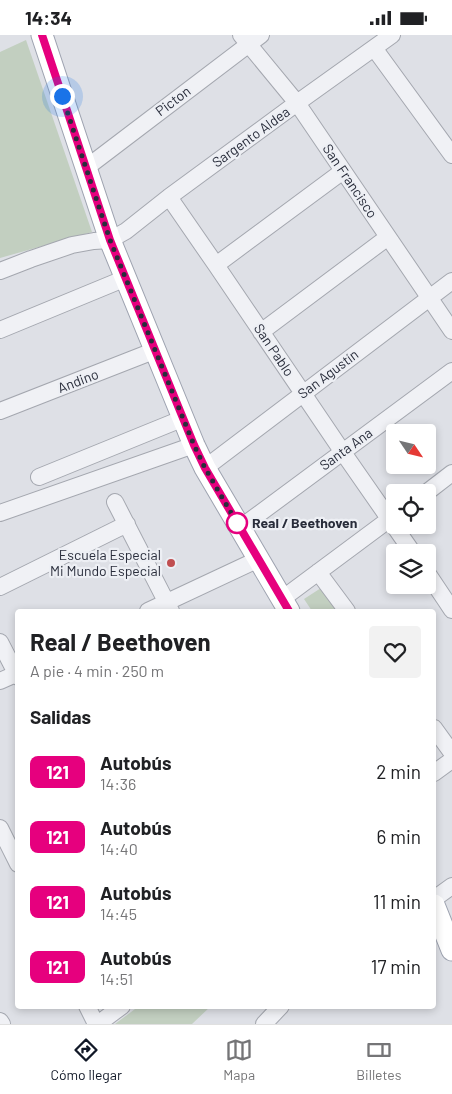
<!DOCTYPE html>
<html lang="es">
<head>
<meta charset="utf-8">
<style>
	body { margin:0; font-family:Barlow,sans-serif; background:#f2f2f2; color:#202124; height:100vh; display:flex; flex-direction:column; font-size:19px; white-space:nowrap }
	* { box-sizing:border-box; margin:0 }
	p { font-size:16px; color:#757577 }
	.icon { flex:none; width:28px; height:28px; fill:none; stroke:currentColor; stroke-width:2; stroke-linecap:round; stroke-linejoin:round }
	.map { position:relative; flex:1; overflow:hidden }
	.sheet { position:absolute; left:15px; top:574px; width:421px; height:400px; display:flex; flex-direction:column; background:#fff; border-radius:5px; box-shadow:0 2px 8px #0003 }
	.sheet>* { flex:none }
	.badge { padding:0 10px; border-radius:8px; font-size:18px; line-height:32px }
	.needle { width:32px; rotate:125deg }
	.buttons { position:absolute; left:386px; top:389px; display:grid; gap:10px }
	.buttons a { display:grid; place-items:center; width:50px; height:50px; border-radius:5px; background:#fff; box-shadow:0 2px 8px #0003; font-size:25px }
	.you { position:absolute; width:25px; height:25px; margin:-12px; border:4px solid #fff; border-radius:50%; background:#1a73e8; box-shadow:0 0 0 8px #1a73e833 }
	.map>.badge { position:absolute; translate:-50% -50%; box-shadow:0 0 0 2px #fff }
	h2 { padding:0 15px; font-size:19px; line-height:45px }
	.round { display:grid; place-items:center; flex:none; width:52px; height:52px; border-radius:5px; background:#f2f2f2 }
	.overview { display:flex; align-items:center; justify-content:space-between; height:85px; padding:0 15px }
	h1 { font-size:24px; font-weight:700; line-height:38px }
	ul { padding:0; list-style:none }
	li { display:flex; align-items:center; gap:15px; height:65px; padding:0 15px }
	li div { flex:1 }
	li b { display:block; font-size:19px }
	li em { font-style:normal }
	li .badge { min-width:55px; font-weight:700; text-align:center }
	.status { display:flex; justify-content:space-between; align-items:center; height:35px; padding:0 25px; background:#fff; direction:ltr }
	.status svg { height:14px; fill:currentColor }
	.dock { display:flex; justify-content:space-around; align-items:center; height:70px; border-top:1px solid #e0e0e0; background:#fff; font-size:14px; color:#757577 }
	.dock a { display:grid; justify-items:center; gap:2px }
	.dock .active { color:#111827 }
	.map>svg:first-child { display:block }
	.green { fill:#c2cfc0 }
	.lines { fill:none; stroke-linecap:round; stroke-linejoin:round }
	.minor-casing { stroke:#a4a7af; stroke-width:18 }
	.major-casing { stroke:#9ea3b0; stroke-width:23 }
	.minor { stroke:#f0f1f5; stroke-width:16 }
	.major { stroke:#fff; stroke-width:21 }
	.line-casing { stroke:#fff; stroke-width:11 }
	.line { stroke:#e6007e; stroke-width:8 }
	.walk { stroke:#292d3b; stroke-width:5; stroke-dasharray:0 9 }
	.stop-dot { fill:#fff; stroke:#e6007e; stroke-width:2.5 }
	.poi-dot { fill:#c04e50; stroke:#edeff4; stroke-width:2 }
	.labels { text-anchor:middle; stroke-width:4.5; stroke-linejoin:round; paint-order:stroke }
	.street-label { font-size:14px; fill:#292d3b; stroke:#edeff4 }
	.stop-label { font-size:14px; font-weight:bold; fill:#292d3b; stroke:#edeff4; text-anchor:start }
	.poi-label { font-size:14px; fill:#292d3b; stroke:#edeff4; text-anchor:end }
</style>
</head>
<body>
<div class="status"><b>14:34</b><svg viewBox="0 0 49 12"><path d="M0 12V9h3v3zM5 12V6h3v6zM10 12V3h3v9zM15 12V0h3v12zM26 1h20v11H26zM47 4h2v5h-2z"/></svg></div>
<div class="map">
<svg width="452" height="989" viewBox="0 0 452 989">
	<rect width="100%" height="100%" fill="#dee0e6"/>
	<!-- green -->
	<path class="green" d="M26,5L92,197L0,223V17Z
		M321,553L340,576H312L304,564Z
		M139,971H211L192,989H115Z"/>
	<g class="lines">
		<!-- minor casing -->
		<g class="minor-casing">
			<path id="minor" d="M241,0L297,68L452,296
				M374,13L452,120
				M86,133L261,0
				M169,162L216,230L342,416L413,518
				M216,230L343,136
				M0,236L31,224L72,210L94,206L110,205L126,196L169,162L297,68L392,0
				M0,295L126,243
				M261,297L388,202
				M0,376L156,315
				M205,433L452,246
				M39,442L184,383
				M426,458L452,438
				M115,467L171,576
				M0,478L194,410
				M240,493L452,336
				M318,537L347,576
				M428,539L452,575
				M0,552L127,489
				M282,564L395,480
				M148,576L259,524
				M0,607L18,642
				M0,646L18,638
				M434,693L452,718
				M434,738L452,725
				M0,793L18,829
				M434,864L452,851
				M87,971L96,989
				M0,986L2,989
				M98,989L122,971
				M264,989L281,971"/>
		</g>
		<!-- major casing -->
		<g class="major-casing">
			<path id="major" d="M42,0L110,205L194,410L205,433L289,576
				M434,870L452,915"/>
		</g>
		<!-- minor -->
		<use href="#minor" class="minor"/>
		<!-- major -->
		<use href="#major" class="major"/>
	</g>
	<g class="lines">
		<!-- line casing -->
		<g class="line-casing">
			<path id="line" d="M42,0L110,205L194,410L205,433L289,576"/>
		</g>
		<!-- line -->
		<use href="#line" class="line"/>
		<!-- walk -->
		<path class="walk" d="M62,61L110,205L194,410L205,433L240,493L237,488"/>
	</g>
	<!-- markers -->
	<circle class="stop-dot" cx="237" cy="488" r="10"/>
	<circle class="poi-dot" cx="171" cy="528" r="5"/>
	<g class="labels">
		<!-- street labels -->
		<g class="street-label">
			<text transform="translate(173 66) rotate(-37)" y="5">Picton</text>
			<text transform="translate(251 102) rotate(-36)" y="5">Sargento Aldea</text>
			<text transform="translate(350 146) rotate(56)" y="5">San Francisco</text>
			<text transform="translate(274 315) rotate(56)" y="5">San Pablo</text>
			<text transform="translate(328 339) rotate(-37)" y="5">San Agustín</text>
			<text transform="translate(78 346) rotate(-21)" y="5">Andino</text>
			<text transform="translate(346 414) rotate(-36)" y="5">Santa Ana</text>
		</g>
		<!-- stop labels -->
		<g class="stop-label">
			<text x="252" y="493">Real / Beethoven</text>
		</g>
		<!-- poi labels -->
		<g class="poi-label">
			<text x="161" y="525">Escuela Especial<tspan x="161" dy="16">Mi Mundo Especial</tspan></text>
		</g>
	</g>
</svg>
<div class="buttons">
<a><svg class="needle" viewBox="-14 -14 28 28"><path d="M0-13l5 13h-10z" fill="#e53935"/><path d="M0 13l5-13h-10z" fill="#757577"/></svg></a>
<a><svg class="icon" aria-label="locate" viewBox="0 0 24 24"><circle cx="12" cy="12" r="6"/><path d="M12 2v4M12 18v4M2 12h4M18 12h4"/></svg></a>
<a><svg class="icon" aria-label="layers" viewBox="0 0 24 24"><path d="M12 4l9 5-9 5-9-5zM3 14l9 5 9-5"/></svg></a>
</div>
<div class="you" style="left:62px;top:61px"></div>
<section class="sheet">
<div class="overview"><div><h1>Real / Beethoven</h1><p>A pie · 4 min · 250 m</p></div><a class="round"><svg class="icon" aria-label="heart" viewBox="0 0 24 24"><path d="M12 20l-8-8c-3-5 5-10 8-4 3-6 11-1 8 4z"/></svg></a></div>
<h2>Salidas</h2>
<ul>
<li><span class="badge" style="background:#e6007e;color:#fff">121</span><div><b>Autobús</b><p>14:36</p></div><em>2 min</em></li>
<li><span class="badge" style="background:#e6007e;color:#fff">121</span><div><b>Autobús</b><p>14:40</p></div><em>6 min</em></li>
<li><span class="badge" style="background:#e6007e;color:#fff">121</span><div><b>Autobús</b><p>14:45</p></div><em>11 min</em></li>
<li><span class="badge" style="background:#e6007e;color:#fff">121</span><div><b>Autobús</b><p>14:51</p></div><em>17 min</em></li>
</ul>
</section>
</div>
<nav class="dock">
<a class="active"><svg class="icon" aria-label="directions" viewBox="0 0 24 24"><path d="M12 3l9 9-9 9-9-9zM9 14v-3h6M13 9l2 2-2 2"/></svg>Cómo llegar</a>
<a><svg class="icon" aria-label="map" viewBox="0 0 24 24"><path d="M3 6l6-2 6 2 6-2v14l-6 2-6-2-6 2zM9 4v14M15 6v14"/></svg>Mapa</a>
<a><svg class="icon" aria-label="tickets" viewBox="0 0 24 24"><path d="M3 7h18v10H3zM15 7v10"/></svg>Billetes</a>
</nav>
</body>
</html>
